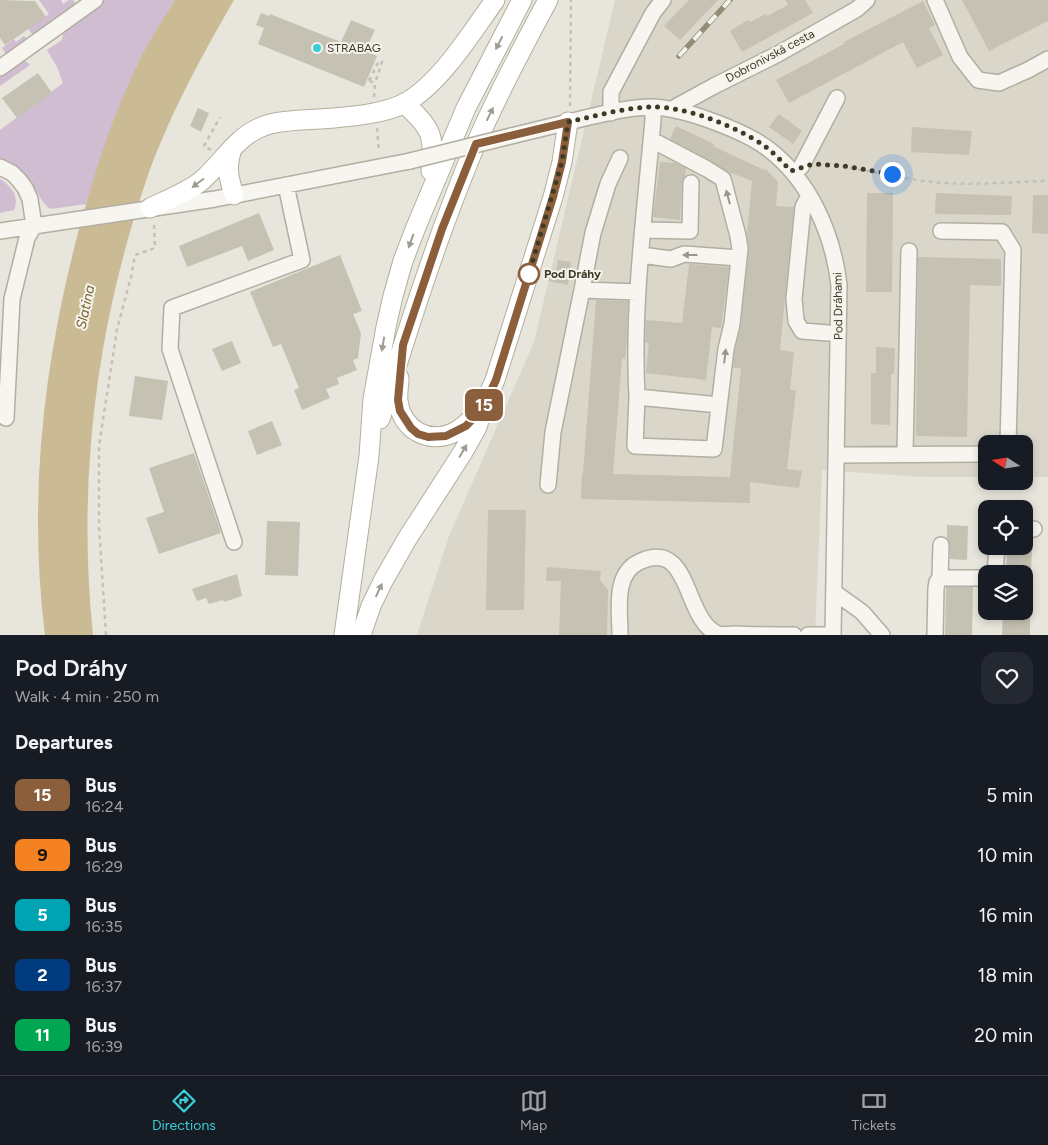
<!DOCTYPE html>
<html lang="en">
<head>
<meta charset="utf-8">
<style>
	body { margin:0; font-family:Figtree,sans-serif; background:#242831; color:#f1f3f6; height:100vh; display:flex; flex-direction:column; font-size:19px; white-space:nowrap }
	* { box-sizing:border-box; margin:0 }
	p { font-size:16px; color:#9ea1a6 }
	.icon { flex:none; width:28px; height:28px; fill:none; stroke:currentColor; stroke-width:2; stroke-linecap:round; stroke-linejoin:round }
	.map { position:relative; height:635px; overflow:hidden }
	.side { display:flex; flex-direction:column; background:#171b24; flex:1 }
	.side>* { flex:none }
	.badge { padding:0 10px; border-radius:8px; font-size:18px; line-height:32px }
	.needle { width:32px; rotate:282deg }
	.tools { position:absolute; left:978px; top:435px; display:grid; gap:10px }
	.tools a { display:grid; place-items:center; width:55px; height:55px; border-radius:10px; background:#171b24; box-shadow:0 2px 8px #0003; font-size:25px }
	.you { position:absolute; width:25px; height:25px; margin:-12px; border:4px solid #fff; border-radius:50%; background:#1a73e8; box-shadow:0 0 0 8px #1a73e833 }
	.map>.badge { position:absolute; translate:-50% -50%; box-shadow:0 0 0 2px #fff }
	h2 { padding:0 15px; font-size:19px; line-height:45px }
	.round { display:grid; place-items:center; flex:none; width:52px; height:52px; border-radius:15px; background:#242831 }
	.overview { display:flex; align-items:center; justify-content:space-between; height:85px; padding:0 15px }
	h1 { font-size:24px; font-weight:600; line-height:38px }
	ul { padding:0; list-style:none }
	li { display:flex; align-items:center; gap:15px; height:60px; padding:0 15px }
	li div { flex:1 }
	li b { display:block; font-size:19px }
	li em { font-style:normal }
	li .badge { min-width:55px; font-weight:700; text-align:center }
	.menu { display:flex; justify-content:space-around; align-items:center; height:70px; border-top:1px solid #363941; background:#171b24; font-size:14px; color:#9ea1a6 }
	.menu a { display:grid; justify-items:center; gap:2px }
	.menu .selected { color:#39cfd5 }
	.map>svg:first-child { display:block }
	.built { fill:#dad6ca }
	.green { fill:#d1bdd2 }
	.water { fill:#cabb95 }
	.building { fill:#c5c1b3 }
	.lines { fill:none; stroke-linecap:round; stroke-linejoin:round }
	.minor-casing { stroke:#b2aea1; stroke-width:18 }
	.major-casing { stroke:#b4af9b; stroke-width:21 }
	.path { stroke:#c3c1b6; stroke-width:2.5; stroke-dasharray:4 4; stroke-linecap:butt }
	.minor { stroke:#f6f5ef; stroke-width:15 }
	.major { stroke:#fff; stroke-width:19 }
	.rail-casing { stroke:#928d75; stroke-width:5.5 }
	.rail { stroke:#f5f3ec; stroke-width:4; stroke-dasharray:11; stroke-linecap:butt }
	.minor-bridge-casing { stroke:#b2aea1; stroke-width:18; stroke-linecap:butt }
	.minor-bridge { stroke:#f6f5ef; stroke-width:15 }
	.oneway { fill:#9f9c92 }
	.oneway2 { fill:#9a988a }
	.line-casing { stroke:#fff; stroke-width:11 }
	.line { stroke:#8b5e3c; stroke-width:8 }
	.walk { stroke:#3f3a25; stroke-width:5; stroke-dasharray:0 9 }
	.poi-dot { fill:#39cfd5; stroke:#f5f3ec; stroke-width:2 }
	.stop-dot { fill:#fff; stroke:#8b5e3c; stroke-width:2.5 }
	.labels { text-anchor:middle; stroke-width:4; stroke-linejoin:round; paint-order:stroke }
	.poi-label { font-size:12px; fill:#3f3a25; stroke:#f5f3ec; text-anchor:start }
	.street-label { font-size:12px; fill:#3f3a25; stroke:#f5f3ec }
	.stop-label { font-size:12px; font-weight:bold; fill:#3f3a25; stroke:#f5f3ec; text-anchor:start }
	.water-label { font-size:14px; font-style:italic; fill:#75632d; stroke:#f5f3ec }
</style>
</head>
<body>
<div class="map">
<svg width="1048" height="635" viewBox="0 0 1048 635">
	<rect width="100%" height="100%" fill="#e8e5dc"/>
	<!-- built -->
	<path class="built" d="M615,0H1048V477H1024V444H986V477H922L822,470L815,635H417L449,536L534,342Z"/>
	<!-- green -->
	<path class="green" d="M39,0H61L63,4L69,0H73L78,8L33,35L28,29L49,14Z
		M100,0H175L137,65L101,156L86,204L51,209C45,206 42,200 38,194C28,177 20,165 0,159V130L63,83L57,67L47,50L62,40L64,26Z
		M24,36L27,40L8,57L2,48L14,39L16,42Z
		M23,59L30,65L0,86V72Z
		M0,179C11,186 20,197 14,210L0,213Z"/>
	<!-- water -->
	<path class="water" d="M175,0H234C200,59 167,119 145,184C96,329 77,482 93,635H45C28,499 43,366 78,233C93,177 111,119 137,65C148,43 162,21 175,0Z"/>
	<!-- building -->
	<path class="building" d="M0,0L35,1L46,17L5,45L0,38Z
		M689,0H718L680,40L664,26Z
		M785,0H805L813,13L742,52L730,31L748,20L750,22L766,14L767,16L788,5Z
		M962,0H1048V21L989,51Z
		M923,1L935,25L929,28L943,55L917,68L903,42L789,103L776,80L844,44V42Z
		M261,13L269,16L270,14L341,42L351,20L375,30L365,51L377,56L364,87L258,44L264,28L256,25Z
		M38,73L52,93L17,118L2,98Z
		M198,108L209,113L201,132L190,126Z
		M779,114L802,131L793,144L769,127Z
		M676,126L714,144L713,146L764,170L766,169L778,182L776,206L794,207L780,350L794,352L790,390H796L787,469L802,471L799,488L750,482V503L581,499L582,473H583L596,300L628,301L627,341L625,359L622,358L613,474L730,477L741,368H733L735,351L741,325L749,250L747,235L752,181L729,172L711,161L670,139Z
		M912,127L972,131L969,155L911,152Z
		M660,162L675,163L686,168L685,176L682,183L680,220L653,217Z
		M867,193H893L892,292H866Z
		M936,193L1012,196L1011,215L935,214Z
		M1033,195H1048V234L1032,233Z
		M259,213L274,250L248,261L242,246L187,267L179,246Z
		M340,255L362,311L353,314L361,333L358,358L353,360L357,370L337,378L339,384L326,389L330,398L302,410L294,390L299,388L281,344L273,347L250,292Z
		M918,257L1001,259V286L970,285L967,437L916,436Z
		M558,260L571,262L568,285L549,281L551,269L556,270Z
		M689,264L729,267L721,328L712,327L706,380L646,373L649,343H645L646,320L682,323Z
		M232,341L241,363L222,371L212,349Z
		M876,347L895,348L894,374H891L890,425L871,424V373H876Z
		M135,376L168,381L162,420L129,416Z
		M272,421L282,445L257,455L248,431Z
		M194,453L221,533L159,554L146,518L164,512L149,468Z
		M488,510H526L524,610H486Z
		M267,521L300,522L298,576L265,575Z
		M947,525L968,526L967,560L950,559V545L947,538Z
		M1007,546H1032L1031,574H1006Z
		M547,567L601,571L600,580L608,590L607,635H559L561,581H546Z
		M237,574L242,596L224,602L223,600L209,604L206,598L197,601L192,589Z
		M946,587H973L972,635H945Z
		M1003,611H1030V635H1002Z"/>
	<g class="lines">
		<!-- minor casing -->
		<g class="minor-casing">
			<path id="minor" d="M935,0L960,57L978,80L999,83L1028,70L1048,59
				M0,68L95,0
				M653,107V120C645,212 632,305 637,397L719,405
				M672,109L714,86L778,54L857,9L867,0
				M611,113V92L653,13L663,0
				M511,136C536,130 560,124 585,118C607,113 630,107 653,107C673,108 693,114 712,121C731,128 751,136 767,148C810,180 833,234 839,285L833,635
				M620,158L608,184L593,233L582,290L638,292
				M0,167L12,173L19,180L25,188L30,199L34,226L27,238L12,299L6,418
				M801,167L837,98
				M809,195L803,207L794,299L796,321L802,331L828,333
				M644,230L690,231L691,183
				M0,231L215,199L410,161
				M941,231L1002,232L1013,250L1008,444
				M641,255L671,259L684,254L739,258
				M637,397L635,446L714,449L726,349L732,324L740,249L738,236L723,179L707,169L652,140
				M905,454L909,251
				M837,455L981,454L986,452
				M548,485L553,432L582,290
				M1024,529H1034
				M234,542L170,349L172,308L302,260L286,185
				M995,574L997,546
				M940,578L941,545
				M834,592L862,612L882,635
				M620,635C620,612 613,574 639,562C692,537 683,620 718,634C723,635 731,634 736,634C755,635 774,635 794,635
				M808,635H825
				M935,635L936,588L937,582L940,578H986"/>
		</g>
		<!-- major casing -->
		<g class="major-casing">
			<path id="major" d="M404,103C431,128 435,134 431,171
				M232,148C226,169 228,175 234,195
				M150,208C167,200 185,193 200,182C221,165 234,139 259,128C276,119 314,120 334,118C356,116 386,113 405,103C440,84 472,32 495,0
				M399,378C399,385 397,394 398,401C402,430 429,445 455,432C464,427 471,420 479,412
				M380,419C408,329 436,240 472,153C494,101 521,50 548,0
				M344,635L369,456L373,399L386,327L393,296L403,261L416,227L466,108L522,0
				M361,635L371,606L383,581L407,539L463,452L477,427L483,407L495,380L553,197L562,162L568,122"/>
		</g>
		<!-- path -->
		<path class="path" d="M374,97L375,83L367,80L370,79L379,61L382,62L375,83
			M570,106L571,0
			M377,128L379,152
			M211,150L204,146L220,117
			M818,164C852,167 884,175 917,180C960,187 1005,182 1048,181
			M106,635L99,526V446L117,329L131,277L135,255L155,248L154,223"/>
		<!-- minor -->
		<use href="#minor" class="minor"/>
		<!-- major -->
		<use href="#major" class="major"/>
		<!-- rail casing -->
		<g class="rail-casing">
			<path id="rail" d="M679,56L730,0"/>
		</g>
		<!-- rail -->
		<use href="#rail" class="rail"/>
		<!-- minor-bridge casing -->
		<g class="minor-bridge-casing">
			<path id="minor-bridge" d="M410,161L511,136"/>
		</g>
		<!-- minor-bridge -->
		<use href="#minor-bridge" class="minor-bridge"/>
	</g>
	<!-- one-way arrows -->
	<defs><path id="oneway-solid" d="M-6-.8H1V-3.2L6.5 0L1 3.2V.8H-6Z" transform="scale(1.25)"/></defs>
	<g class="oneway">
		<use href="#oneway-solid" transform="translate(499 43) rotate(117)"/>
		<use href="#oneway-solid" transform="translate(490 114) rotate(-64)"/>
		<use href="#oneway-solid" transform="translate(198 183) rotate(143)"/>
		<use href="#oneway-solid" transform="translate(411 241) rotate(110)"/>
		<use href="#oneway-solid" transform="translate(383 344) rotate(100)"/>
		<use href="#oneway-solid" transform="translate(463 451) rotate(-59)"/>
		<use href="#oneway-solid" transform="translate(379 590) rotate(-65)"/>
	</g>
	<g class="oneway2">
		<use href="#oneway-solid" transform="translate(728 197) rotate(-105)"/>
		<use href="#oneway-solid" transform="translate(690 255) rotate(180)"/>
		<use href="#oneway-solid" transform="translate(725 356) rotate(-83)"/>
	</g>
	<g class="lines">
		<!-- line casing -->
		<g class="line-casing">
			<path id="line" d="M568,122L562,162L553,197L496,380L483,408L466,426L446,436L428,437L418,434L411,428L400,411L398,400L403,345L442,229L476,144Z"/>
		</g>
		<!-- line -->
		<use href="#line" class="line"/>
		<!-- walk -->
		<path class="walk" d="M529,274L527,280L562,162L568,122C595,116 623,108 651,107C686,106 738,127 766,147C775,154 783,163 791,171L813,164L844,166L892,174"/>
	</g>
	<!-- markers -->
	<circle class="poi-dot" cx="317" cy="48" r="5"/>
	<circle class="stop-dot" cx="529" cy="274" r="10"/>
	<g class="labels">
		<!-- poi labels -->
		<g class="poi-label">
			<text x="327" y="52">STRABAG</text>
		</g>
		<!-- street labels -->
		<g class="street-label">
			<text transform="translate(770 56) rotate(-28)" y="4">Dobronivská cesta</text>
			<text transform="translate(838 306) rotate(-91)" y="4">Pod Dráhami</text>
		</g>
		<!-- stop labels -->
		<g class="stop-label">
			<text x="544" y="278">Pod Dráhy</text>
		</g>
		<!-- water labels -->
		<g class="water-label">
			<text transform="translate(85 307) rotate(-78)" y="5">Slatina</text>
		</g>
	</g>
</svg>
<div class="tools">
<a><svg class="needle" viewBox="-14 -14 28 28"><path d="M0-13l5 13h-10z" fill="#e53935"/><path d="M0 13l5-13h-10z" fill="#9ea1a6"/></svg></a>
<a><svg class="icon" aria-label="locate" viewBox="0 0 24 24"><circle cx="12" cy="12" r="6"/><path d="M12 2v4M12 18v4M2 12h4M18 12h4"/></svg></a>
<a><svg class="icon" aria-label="layers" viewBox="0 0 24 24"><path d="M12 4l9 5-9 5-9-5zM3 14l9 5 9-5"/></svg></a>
</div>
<div class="you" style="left:892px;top:174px"></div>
<b class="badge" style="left:484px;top:405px;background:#8b5e3c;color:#fff">15</b>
</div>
<section class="side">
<div class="overview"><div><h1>Pod Dráhy</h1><p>Walk · 4 min · 250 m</p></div><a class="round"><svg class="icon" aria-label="heart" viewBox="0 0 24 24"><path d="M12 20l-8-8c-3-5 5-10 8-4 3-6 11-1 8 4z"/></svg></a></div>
<h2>Departures</h2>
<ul>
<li><span class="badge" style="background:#8b5e3c;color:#fff">15</span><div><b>Bus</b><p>16:24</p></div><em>5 min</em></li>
<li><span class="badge" style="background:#f58220;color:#111">9</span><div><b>Bus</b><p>16:29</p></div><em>10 min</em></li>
<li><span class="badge" style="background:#00a3b4;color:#fff">5</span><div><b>Bus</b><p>16:35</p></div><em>16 min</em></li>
<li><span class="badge" style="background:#003b80;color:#fff">2</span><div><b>Bus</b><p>16:37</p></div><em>18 min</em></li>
<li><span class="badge" style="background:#00a651;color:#fff">11</span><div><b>Bus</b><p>16:39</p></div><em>20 min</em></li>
</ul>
</section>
<nav class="menu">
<a class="selected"><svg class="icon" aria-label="directions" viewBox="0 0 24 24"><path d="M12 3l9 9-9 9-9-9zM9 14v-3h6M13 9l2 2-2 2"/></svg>Directions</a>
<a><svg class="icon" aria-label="map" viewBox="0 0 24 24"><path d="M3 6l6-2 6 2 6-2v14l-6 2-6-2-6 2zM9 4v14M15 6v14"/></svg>Map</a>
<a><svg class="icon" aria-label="tickets" viewBox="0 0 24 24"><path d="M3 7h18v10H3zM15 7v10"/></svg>Tickets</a>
</nav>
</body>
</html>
